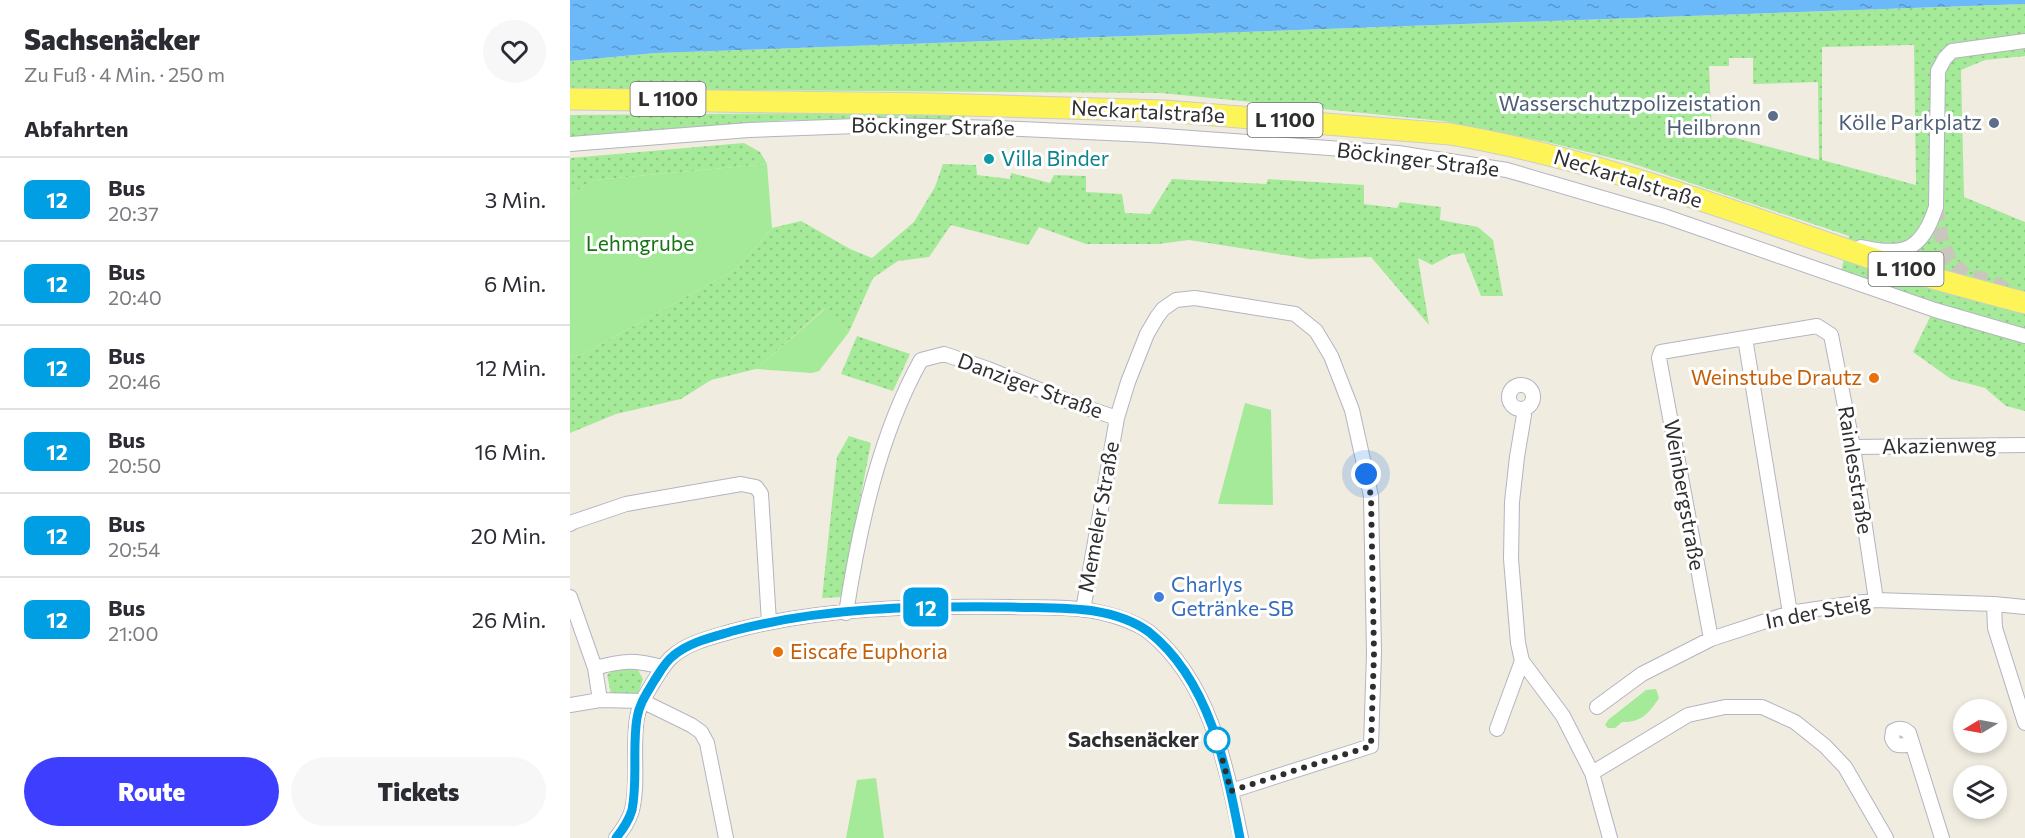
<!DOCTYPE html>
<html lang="de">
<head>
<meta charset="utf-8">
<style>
	body { margin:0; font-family:Commissioner,sans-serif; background:#f7f7f7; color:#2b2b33; height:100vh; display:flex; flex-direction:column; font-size:22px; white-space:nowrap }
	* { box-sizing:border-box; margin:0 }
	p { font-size:20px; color:#7c7c81 }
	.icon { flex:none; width:33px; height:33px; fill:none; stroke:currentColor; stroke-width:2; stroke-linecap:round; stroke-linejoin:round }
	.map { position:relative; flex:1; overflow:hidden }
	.sheet { display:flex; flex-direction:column; background:#fff; width:570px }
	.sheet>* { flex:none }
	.badge { padding:0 12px; border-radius:9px; font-size:21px; line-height:39px }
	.needle { width:39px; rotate:260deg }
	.controls { position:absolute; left:1383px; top:699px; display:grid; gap:12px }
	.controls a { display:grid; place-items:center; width:54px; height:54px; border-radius:50%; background:#fff; box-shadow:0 3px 9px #0003; font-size:30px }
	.you { position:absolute; width:30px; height:30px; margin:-15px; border:4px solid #fff; border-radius:50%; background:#1a73e8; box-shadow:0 0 0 9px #1a73e833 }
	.map>.badge { position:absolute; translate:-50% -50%; box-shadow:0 0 0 3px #fff }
	h2 { padding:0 24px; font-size:22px; line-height:54px }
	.round { display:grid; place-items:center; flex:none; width:63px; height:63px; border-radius:32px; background:#f7f7f7 }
	.overview { display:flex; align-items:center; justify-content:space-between; height:102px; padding:0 24px }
	h1 { font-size:28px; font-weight:800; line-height:45px }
	.action { display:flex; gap:12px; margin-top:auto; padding:12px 24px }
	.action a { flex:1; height:69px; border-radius:36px; background:#3e3eff; color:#fff; font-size:24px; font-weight:800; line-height:69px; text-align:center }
	.action a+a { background:#f7f7f7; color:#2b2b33 }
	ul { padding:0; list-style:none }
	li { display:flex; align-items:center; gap:18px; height:84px; padding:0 24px; border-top:2px solid #e1e1e2 }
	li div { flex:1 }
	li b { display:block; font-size:22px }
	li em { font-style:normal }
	li .badge { min-width:66px; font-weight:700; text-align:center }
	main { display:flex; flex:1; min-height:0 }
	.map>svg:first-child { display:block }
	.grass { fill:url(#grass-dots); fill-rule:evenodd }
	.park { fill:#a5ea98 }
	.water { fill:url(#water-ripples) }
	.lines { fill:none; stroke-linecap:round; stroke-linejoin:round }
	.street-tunnel { stroke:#c9c6bc; stroke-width:14; stroke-dasharray:14 7; stroke-linecap:butt }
	.street-casing { stroke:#b4b4c2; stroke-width:16 }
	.primary-casing { stroke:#cdcdcd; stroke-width:23 }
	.street { stroke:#fff; stroke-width:14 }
	.primary { stroke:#fdf558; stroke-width:21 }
	.line-casing { stroke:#fff; stroke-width:14 }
	.line { stroke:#009ee3; stroke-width:9 }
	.walk { stroke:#2e2e2e; stroke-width:6; stroke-dasharray:0 10.8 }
	.service-dot { fill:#5c6f8a; stroke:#fff; stroke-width:2 }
	.culture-dot { fill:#0f9aa8; stroke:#fff; stroke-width:2 }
	.food-dot { fill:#e8710a; stroke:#fff; stroke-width:2 }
	.shop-dot { fill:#3f7fe0; stroke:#fff; stroke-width:2 }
	.stop-dot { fill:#fff; stroke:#009ee3; stroke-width:3 }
	.labels { text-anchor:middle; stroke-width:6; stroke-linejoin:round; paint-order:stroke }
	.shield { fill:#fff; stroke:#6d6d6d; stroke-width:1.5 }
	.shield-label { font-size:20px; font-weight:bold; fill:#2e2e2e }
	.service-label { font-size:21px; fill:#4e5e75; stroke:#fff; text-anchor:end }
	.street-label { font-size:21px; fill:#2e2e2e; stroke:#fff }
	.culture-label { font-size:21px; fill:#0d838f; stroke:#fff; text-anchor:start }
	.park-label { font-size:21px; fill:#177415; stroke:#fff }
	.food-label { font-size:21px; fill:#c56008; stroke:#fff; text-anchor:end }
	.shop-label { font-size:21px; fill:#366cbe; stroke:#fff; text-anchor:start }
	.stop-label { font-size:21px; font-weight:bold; fill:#2e2e2e; stroke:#fff; text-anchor:end }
</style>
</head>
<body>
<main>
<section class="sheet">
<div class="overview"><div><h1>Sachsenäcker</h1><p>Zu Fuß · 4 Min. · 250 m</p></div><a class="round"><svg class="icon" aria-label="heart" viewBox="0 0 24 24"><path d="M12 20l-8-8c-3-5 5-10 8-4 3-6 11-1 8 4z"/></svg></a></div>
<h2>Abfahrten</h2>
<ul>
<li><span class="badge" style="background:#009ee3;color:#fff">12</span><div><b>Bus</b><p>20:37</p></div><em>3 Min.</em></li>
<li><span class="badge" style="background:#009ee3;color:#fff">12</span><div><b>Bus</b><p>20:40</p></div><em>6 Min.</em></li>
<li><span class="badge" style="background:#009ee3;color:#fff">12</span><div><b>Bus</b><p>20:46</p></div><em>12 Min.</em></li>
<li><span class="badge" style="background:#009ee3;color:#fff">12</span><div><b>Bus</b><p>20:50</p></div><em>16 Min.</em></li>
<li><span class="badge" style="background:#009ee3;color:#fff">12</span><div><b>Bus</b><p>20:54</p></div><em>20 Min.</em></li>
<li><span class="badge" style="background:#009ee3;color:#fff">12</span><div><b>Bus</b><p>21:00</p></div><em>26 Min.</em></li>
</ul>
<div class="action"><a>Route</a><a>Tickets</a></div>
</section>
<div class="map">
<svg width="1455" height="838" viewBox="0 0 1455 838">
	<defs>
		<pattern id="grass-dots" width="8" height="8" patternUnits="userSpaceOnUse" patternTransform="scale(1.5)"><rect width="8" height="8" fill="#a5ea98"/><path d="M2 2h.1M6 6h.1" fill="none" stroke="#8ec983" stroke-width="1.8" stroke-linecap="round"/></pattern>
		<pattern id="water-ripples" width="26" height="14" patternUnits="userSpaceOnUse" patternTransform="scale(1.5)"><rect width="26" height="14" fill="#6cb9f9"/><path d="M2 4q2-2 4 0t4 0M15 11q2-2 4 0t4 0" fill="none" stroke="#5997ca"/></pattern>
	</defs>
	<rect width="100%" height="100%" fill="#f0ece0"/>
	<!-- grass -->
	<path class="grass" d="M1455,4V56L1415,60L1391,70L1394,197L1455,222V411L1436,406L1415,388L1381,379L1343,352L1362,313L1269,281L1279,236L1058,162L977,142L873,121L591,93L0,89V61L86,53ZM1344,45L1346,185L1252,160V47ZM1159,58H1183V84L1248,82L1249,160L1142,132L1139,66H1159Z
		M260,113L395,115L394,122L219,120L138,126L0,140V115Z
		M174,143L190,152L197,164L24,180L0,195V158Z
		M373,164L406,165L407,175L440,179L441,173L480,183L484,175L516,176V192L552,194L555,213L580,214L602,179L696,184L698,179L794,185V204L827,208L830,202L871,207L870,220L908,227L923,240L933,296H911L894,253L881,255L862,265L848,258L859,325L801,257L740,259L619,240L588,244H516L469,227L458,245L381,225L359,257L328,261L303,278L279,332L254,309L186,369L141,380L111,399L46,414L0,433V357L11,355L168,268L202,228L231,221L280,249L302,258L344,222L365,187Z
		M287,336L340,354L323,391L271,374Z
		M279,436L301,443L271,597L252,598L267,457Z
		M57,667L68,670L73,679L68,694H41L37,675L46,668Z"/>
	<!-- park -->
	<path class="park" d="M197,164L202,228L168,268L11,355L0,357V195L24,180Z
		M255,309L279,332L249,371L242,373L186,369Z
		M675,403L701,410L703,505L648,504Z
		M1086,689L1089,698C1079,713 1071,723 1052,722L1045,728H1038L1035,725L1038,720L1076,690Z
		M306,778L314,838H276L287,780Z"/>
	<!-- water -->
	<path class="water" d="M0,0H1455V4L86,53L0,61Z"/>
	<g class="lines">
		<!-- street-tunnel -->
		<path class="street-tunnel" d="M1366,207L1372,242L1380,260L1395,274L1420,281L1442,292"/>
		<!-- street casing -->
		<g class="street-casing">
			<path id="street" d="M0,144L179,130L314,125L428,128L580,135L828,153L937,170L1094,216L1365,310L1455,336
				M1291,247C1335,257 1352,250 1366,207L1368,71L1375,58L1382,51L1455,41
				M1175,338L1220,613
				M939 397a12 12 0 1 1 24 0a12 12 0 1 1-24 0Z
				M955,409L947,457L942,502L941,559L948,643L952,661L993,716L1022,773L1040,838
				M1283,447L1455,445
				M0,524L3,522L56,504L171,484L186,487L191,494L199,622
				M0,597L25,668L30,700
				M1424,604L1425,628L1455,723
				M513,610L547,418L558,382L577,334L587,317L593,309L606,300L625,298L725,314L746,331L761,356L782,410L801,496L804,653L801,746L661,791
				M276,613C289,529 309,435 351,360L374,354L418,369L502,403L547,418
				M1141,639L1089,358L1091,352L1247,326L1261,335L1283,447L1306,600
				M25,668C54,660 64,660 92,667
				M0,705L30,700L72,701L121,725L131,732L137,743L156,838
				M1027,707L1072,674L1141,639L1220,613L1306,600L1424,604L1455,607
				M927,729L952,661
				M1340,740L1336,745C1328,746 1325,746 1322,738L1323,731C1330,727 1334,728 1339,733L1372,838
				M1022,773L1118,715L1155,707H1192L1225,722L1255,746L1275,767L1316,838
				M46,838C53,829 59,821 62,810C69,781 62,748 67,718C69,704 77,693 84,681C90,672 95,662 103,656C119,642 143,637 163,631C252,607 349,606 441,607C469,608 501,606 528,612C546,616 564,621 579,632C640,681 656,766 671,838"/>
		</g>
		<!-- primary casing -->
		<g class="primary-casing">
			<path id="primary" d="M0,99L362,104L595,111L880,134C1040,161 1192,223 1346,273C1382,284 1419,293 1455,303"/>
		</g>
		<!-- street -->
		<use href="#street" class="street"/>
		<!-- primary -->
		<use href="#primary" class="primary"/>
	</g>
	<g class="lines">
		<!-- line casing -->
		<g class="line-casing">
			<path id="line" d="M46,838C53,829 59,821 62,810C68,780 62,748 67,718C69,704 77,693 84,681C90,672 95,662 103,656C119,642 143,637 163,631C252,607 348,606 441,607C468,608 497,607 524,611C542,614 564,621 579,632C640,681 656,766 670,838"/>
		</g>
		<!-- line -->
		<use href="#line" class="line"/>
		<!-- walk -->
		<path class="walk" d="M647,740L661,791L801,746L804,653L801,496L796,474"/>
	</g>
	<!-- markers -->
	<g class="service-dot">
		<circle cx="1203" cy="116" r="6"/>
		<circle cx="1424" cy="123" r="6"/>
	</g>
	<circle class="culture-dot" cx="419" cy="159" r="6"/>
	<g class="food-dot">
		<circle cx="1304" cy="378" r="6"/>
		<circle cx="208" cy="652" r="6"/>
	</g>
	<circle class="shop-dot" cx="589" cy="597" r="6"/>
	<circle class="stop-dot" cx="647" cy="740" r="12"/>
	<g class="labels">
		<!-- shield labels -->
		<g class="shield">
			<rect x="60.5" y="82" width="75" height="34" rx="4.5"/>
			<rect x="677.5" y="103" width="75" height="34" rx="4.5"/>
			<rect x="1298.5" y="252" width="75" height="34" rx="4.5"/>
		</g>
		<g class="shield-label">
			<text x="98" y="106">L 1100</text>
			<text x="715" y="127">L 1100</text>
			<text x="1336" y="276">L 1100</text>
		</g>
		<!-- service labels -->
		<g class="service-label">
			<text x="1191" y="111">Wasserschutzpolizeistation<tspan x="1191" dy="24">Heilbronn</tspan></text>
			<text x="1412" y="130">Kölle Parkplatz</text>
		</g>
		<!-- street labels -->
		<g class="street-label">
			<text transform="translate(578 112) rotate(3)" y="7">Neckartalstraße</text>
			<text transform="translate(363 127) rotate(1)" y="7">Böckinger Straße</text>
			<text transform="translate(848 160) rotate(7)" y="7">Böckinger Straße</text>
			<text transform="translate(1058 179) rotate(17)" y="7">Neckartalstraße</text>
			<text transform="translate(460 386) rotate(20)" y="7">Danziger Straße</text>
			<text transform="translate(1369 446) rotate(-1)" y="7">Akazienweg</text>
			<text transform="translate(1285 470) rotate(81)" y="7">Rainlesstraße</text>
			<text transform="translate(1114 495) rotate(80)" y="7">Weinbergstraße</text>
			<text transform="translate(529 517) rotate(-80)" y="7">Memeler Straße</text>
			<text transform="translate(1248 612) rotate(-11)" y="7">In der Steig</text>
		</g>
		<!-- culture labels -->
		<g class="culture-label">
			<text x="431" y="166">Villa Binder</text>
		</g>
		<!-- park labels -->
		<g class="park-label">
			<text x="70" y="251">Lehmgrube</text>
		</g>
		<!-- food labels -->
		<g class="food-label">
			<text x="1292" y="385">Weinstube Drautz</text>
			<text x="220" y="659" text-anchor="start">Eiscafe Euphoria</text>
		</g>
		<!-- shop labels -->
		<g class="shop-label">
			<text x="601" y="592">Charlys<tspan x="601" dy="24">Getränke-SB</tspan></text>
		</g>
		<!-- stop labels -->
		<g class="stop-label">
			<text x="629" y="747">Sachsenäcker</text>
		</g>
	</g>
</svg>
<div class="controls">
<a><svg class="needle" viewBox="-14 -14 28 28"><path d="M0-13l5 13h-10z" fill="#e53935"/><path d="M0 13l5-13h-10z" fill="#7c7c81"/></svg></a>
<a><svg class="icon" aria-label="layers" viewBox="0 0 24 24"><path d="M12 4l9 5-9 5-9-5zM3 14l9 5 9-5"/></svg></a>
</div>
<div class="you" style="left:796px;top:474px"></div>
<b class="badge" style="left:356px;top:607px;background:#009ee3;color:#fff">12</b>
</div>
</main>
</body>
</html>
